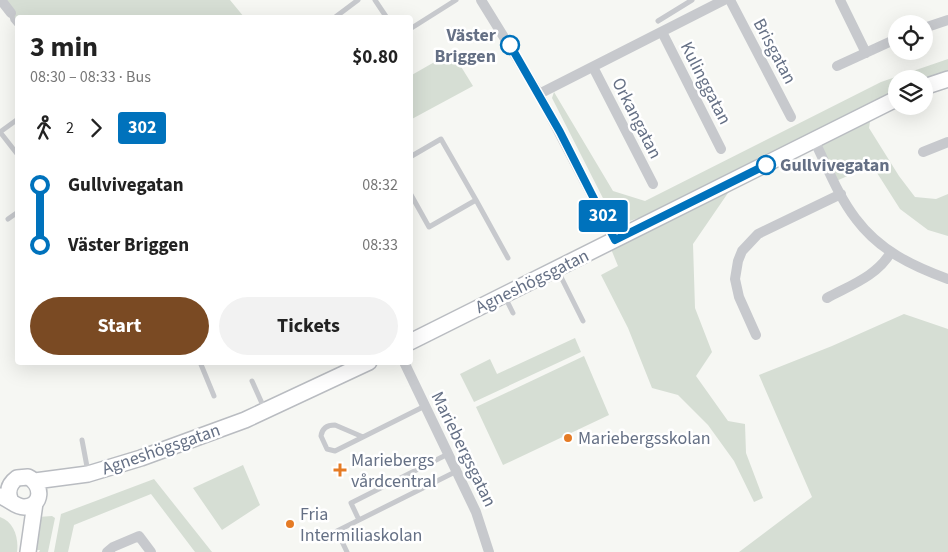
<!DOCTYPE html>
<html lang="en">
<head>
<meta charset="utf-8">
<style>
	body { margin:0; font-family:"Source Sans 3",sans-serif; background:#f2f2f2; color:#222; height:100vh; display:flex; flex-direction:column; font-size:19px; white-space:nowrap }
	* { box-sizing:border-box; margin:0 }
	p { font-size:16px; color:#767676 }
	.icon { flex:none; width:28px; height:28px; fill:none; stroke:currentColor; stroke-width:2; stroke-linecap:round; stroke-linejoin:round }
	.map { position:relative; flex:1; overflow:hidden }
	.panel { position:absolute; left:15px; top:15px; width:398px; height:350px; display:flex; flex-direction:column; background:#fff; border-radius:5px; box-shadow:0 5px 20px #0002 }
	.panel>* { flex:none }
	.badge { padding:0 10px; border-radius:4px; font-size:18px; line-height:32px }
	.fabs { position:absolute; left:888px; top:15px; display:grid; gap:10px }
	.fabs a { display:grid; place-items:center; width:45px; height:45px; border-radius:50%; background:#fff; box-shadow:0 5px 20px #0002; font-size:25px }
	.map>.badge { position:absolute; translate:-50% -50%; box-shadow:0 0 0 2px #fff }
	.legs { display:flex; align-items:center; gap:8px; height:55px; padding:0 15px; font-size:16px }
	.legs p { margin-inline-start:auto }
	.headline { display:flex; align-items:center; justify-content:space-between; height:85px; padding:0 15px }
	h1 { font-size:28px; font-weight:700; line-height:38px }
	.button { display:flex; gap:10px; margin-top:auto; padding:10px 15px }
	.button a { flex:1; height:58px; border-radius:30px; background:#7a4a23; color:#fff; font-size:20px; font-weight:700; line-height:58px; text-align:center }
	.button a+a { background:#f2f2f2; color:#222 }
	ul { padding:0 15px; list-style:none }
	li { display:flex; align-items:center; gap:18px; height:60px; font-size:19px }
	li i { display:grid; place-items:center; width:8px; height:100%; margin:0 6px; background:currentColor }
	li i::after { content:''; width:12px; height:12px; margin:-6px; border:4px solid; border-radius:50%; background:#fff }
	li p { margin-inline-start:auto }
	li:first-child i { background:linear-gradient(#0000 50%,currentColor 0) }
	li:last-child i { background:linear-gradient(currentColor 50%,#0000 0) }
	.map>svg:first-child { display:block }
	.green { fill:#d6ded4 }
	.lines { fill:none; stroke-linecap:round; stroke-linejoin:round }
	.secondary-casing { stroke:#b9bcc1; stroke-width:18 }
	.lane { stroke:#c7c9cd; stroke-width:5 }
	.street { stroke:#c7c9cd; stroke-width:10 }
	.secondary { stroke:#fff; stroke-width:15 }
	.line-1-casing { stroke:#fff; stroke-width:11 }
	.line-1 { stroke:#0072bc; stroke-width:8 }
	.stop-1-dot { fill:#fff; stroke:#0072bc; stroke-width:2.5 }
	.poi-dot { fill:#e57b25; stroke:#fff; stroke-width:2 }
	.labels { text-anchor:middle; stroke-width:5; stroke-linejoin:round; paint-order:stroke }
	.stop-label { font-size:18px; font-weight:bold; fill:#657085; stroke:#fff; text-anchor:end }
	.street-label { font-size:18px; fill:#657085; stroke:#fff }
	.poi-label { font-size:18px; fill:#657085; stroke:#fff; text-anchor:start }
</style>
</head>
<body>
<div class="map">
<svg width="948" height="552" viewBox="0 0 948 552">
	<rect width="100%" height="100%" fill="#f6f7f3"/>
	<!-- green -->
	<path class="green" d="M6,0H230L244,17L18,18L17,22L2,3Z
		M452,52L473,86L410,120V76Z
		M948,59V72L924,79H896V92L860,109L796,143L779,148L759,157L747,166L665,209L627,222L621,221L608,208L552,98L554,92L613,191L645,201L881,82Z
		M871,115L869,128L899,176L915,197L936,199L948,194V236L928,230L900,209L872,165L834,182L812,145Z
		M730,190L693,244L695,308L712,352L696,376L728,421L745,424L746,453L763,498L754,502L734,461L708,425L678,395L652,388L628,328L601,275L618,266L611,249Z
		M904,314L948,329V552H739L812,497L759,375L832,346Z
		M575,338L581,352L474,402L460,374L490,359L497,374Z
		M584,356L609,415L503,465L476,407Z
		M243,465L260,505L222,530L193,488Z
		M154,479L212,552H195L151,494L74,525L68,552H54L61,514Z
		M52,516L55,518L48,552H39L40,550H37L36,534L38,517Z
		M0,517C14,522 19,538 17,552H0Z"/>
	<g class="lines">
		<!-- secondary casing -->
		<g class="secondary-casing">
			<path id="secondary" d="M924,87L948,79
				M410,342L896,99
				M35,481L88,474L141,458L245,420L369,362
				M0,496C10,499 15,507 24,507C43,507 43,484 28,477L17,478C9,484 7,491 10,499
				M28,552L35,503"/>
		</g>
		<!-- lane -->
		<path class="lane" d="M375,0L387,18
			M11,13L13,20L18,26
			M334,18L358,0
			M658,21L692,0
			M410,29L456,0
			M0,132L18,155
			M0,132L18,119
			M410,157L441,139L476,200L429,227L410,193
			M476,200L508,258
			M8,219L18,212
			M557,269L583,321
			M505,297L513,313
			M142,362H144
			M200,362L214,396
			M252,381L265,410
			M363,437L335,451L327,449L321,436C322,428 327,425 335,425L363,437L425,406
			M82,440L88,472
			M359,520L351,503L448,454
			M347,552L337,531L457,471"/>
		<!-- street -->
		<path class="street" d="M1,0L11,13
			M481,0L539,94L615,240
			M730,0L791,117
			M840,0L866,53
			M924,28L948,20
			M662,32L721,149
			M837,66L896,39
			M593,67L653,184
			M539,94L724,0
			M814,140C827,166 838,196 856,219C879,250 912,266 948,279
			M923,152L948,142
			M827,298C851,285 877,276 891,252
			M756,335L739,297L735,279L738,261L742,251L758,234L841,194
			M404,362L476,512L489,552
			M107,552L113,547L139,536L151,552"/>
		<!-- secondary -->
		<use href="#secondary" class="secondary"/>
	</g>
	<g class="lines">
		<!-- line-1 casing -->
		<g class="line-1-casing">
			<path id="line-1" d="M510,45L560,132L615,240L766,165"/>
		</g>
		<!-- line-1 -->
		<use href="#line-1" class="line-1"/>
	</g>
	<!-- markers -->
	<g class="stop-1-dot">
		<circle cx="510" cy="45" r="9"/>
		<circle cx="766" cy="165" r="9"/>
	</g>
	<g class="poi-dot">
		<circle cx="568" cy="438" r="5"/>
		<path d="M337.5 462.5h5v5h5v5h-5v5h-5v-5h-5v-5h5z"/>
		<circle cx="290" cy="524" r="5"/>
	</g>
	<g class="labels">
		<!-- stop labels -->
		<g class="stop-label">
			<text x="496" y="41">Väster<tspan x="496" dy="21">Briggen</tspan></text>
			<text x="780" y="171" text-anchor="start">Gullvivegatan</text>
		</g>
		<!-- street labels -->
		<g class="street-label">
			<text transform="translate(775 51) rotate(62)" y="6">Brisgatan</text>
			<text transform="translate(706 83) rotate(63)" y="6">Kulinggatan</text>
			<text transform="translate(637 118) rotate(63)" y="6">Orkangatan</text>
			<text transform="translate(532 281) rotate(-26)" y="6">Agneshögsgatan</text>
			<text transform="translate(161 449) rotate(-19)" y="6">Agneshögsgatan</text>
			<text transform="translate(464 449) rotate(64)" y="6">Mariebergsgatan</text>
		</g>
		<!-- poi labels -->
		<g class="poi-label">
			<text x="578" y="444">Mariebergsskolan</text>
			<text x="351" y="466">Mariebergs<tspan x="351" dy="21">vårdcentral</tspan></text>
			<text x="300" y="520">Fria<tspan x="300" dy="21">Intermiliaskolan</tspan></text>
		</g>
	</g>
</svg>
<div class="fabs">
<a><svg class="icon" aria-label="locate" viewBox="0 0 24 24"><circle cx="12" cy="12" r="6"/><path d="M12 2v4M12 18v4M2 12h4M18 12h4"/></svg></a>
<a><svg class="icon" aria-label="layers" viewBox="0 0 24 24"><path d="M12 4l9 5-9 5-9-5zM3 14l9 5 9-5"/></svg></a>
</div>
<b class="badge" style="left:603px;top:216px;background:#0072bc;color:#fff">302</b>
<section class="panel">
<div class="headline"><div><h1>3 min</h1><p>08:30 – 08:33 · Bus</p></div><b>$0.80</b></div>
<div class="legs"><svg class="icon" aria-label="walk" viewBox="0 0 24 24"><circle cx="13" cy="4" r="2"/><path d="M13 8l-2 6 4 7M11 14l-3 7M7 12l3-4h3l4 4"/></svg>2<svg class="icon" aria-label="forward" viewBox="0 0 24 24"><path d="M9 5l7 7-7 7"/></svg><b class="badge" style="background:#0072bc;color:#fff">302</b></div>
<ul>
<li><i style="color:#0072bc"></i><b>Gullvivegatan</b><p>08:32</p></li>
<li><i style="color:#0072bc"></i><b>Väster Briggen</b><p>08:33</p></li>
</ul>
<div class="button"><a>Start</a><a>Tickets</a></div>
</section>
</div>
</body>
</html>
